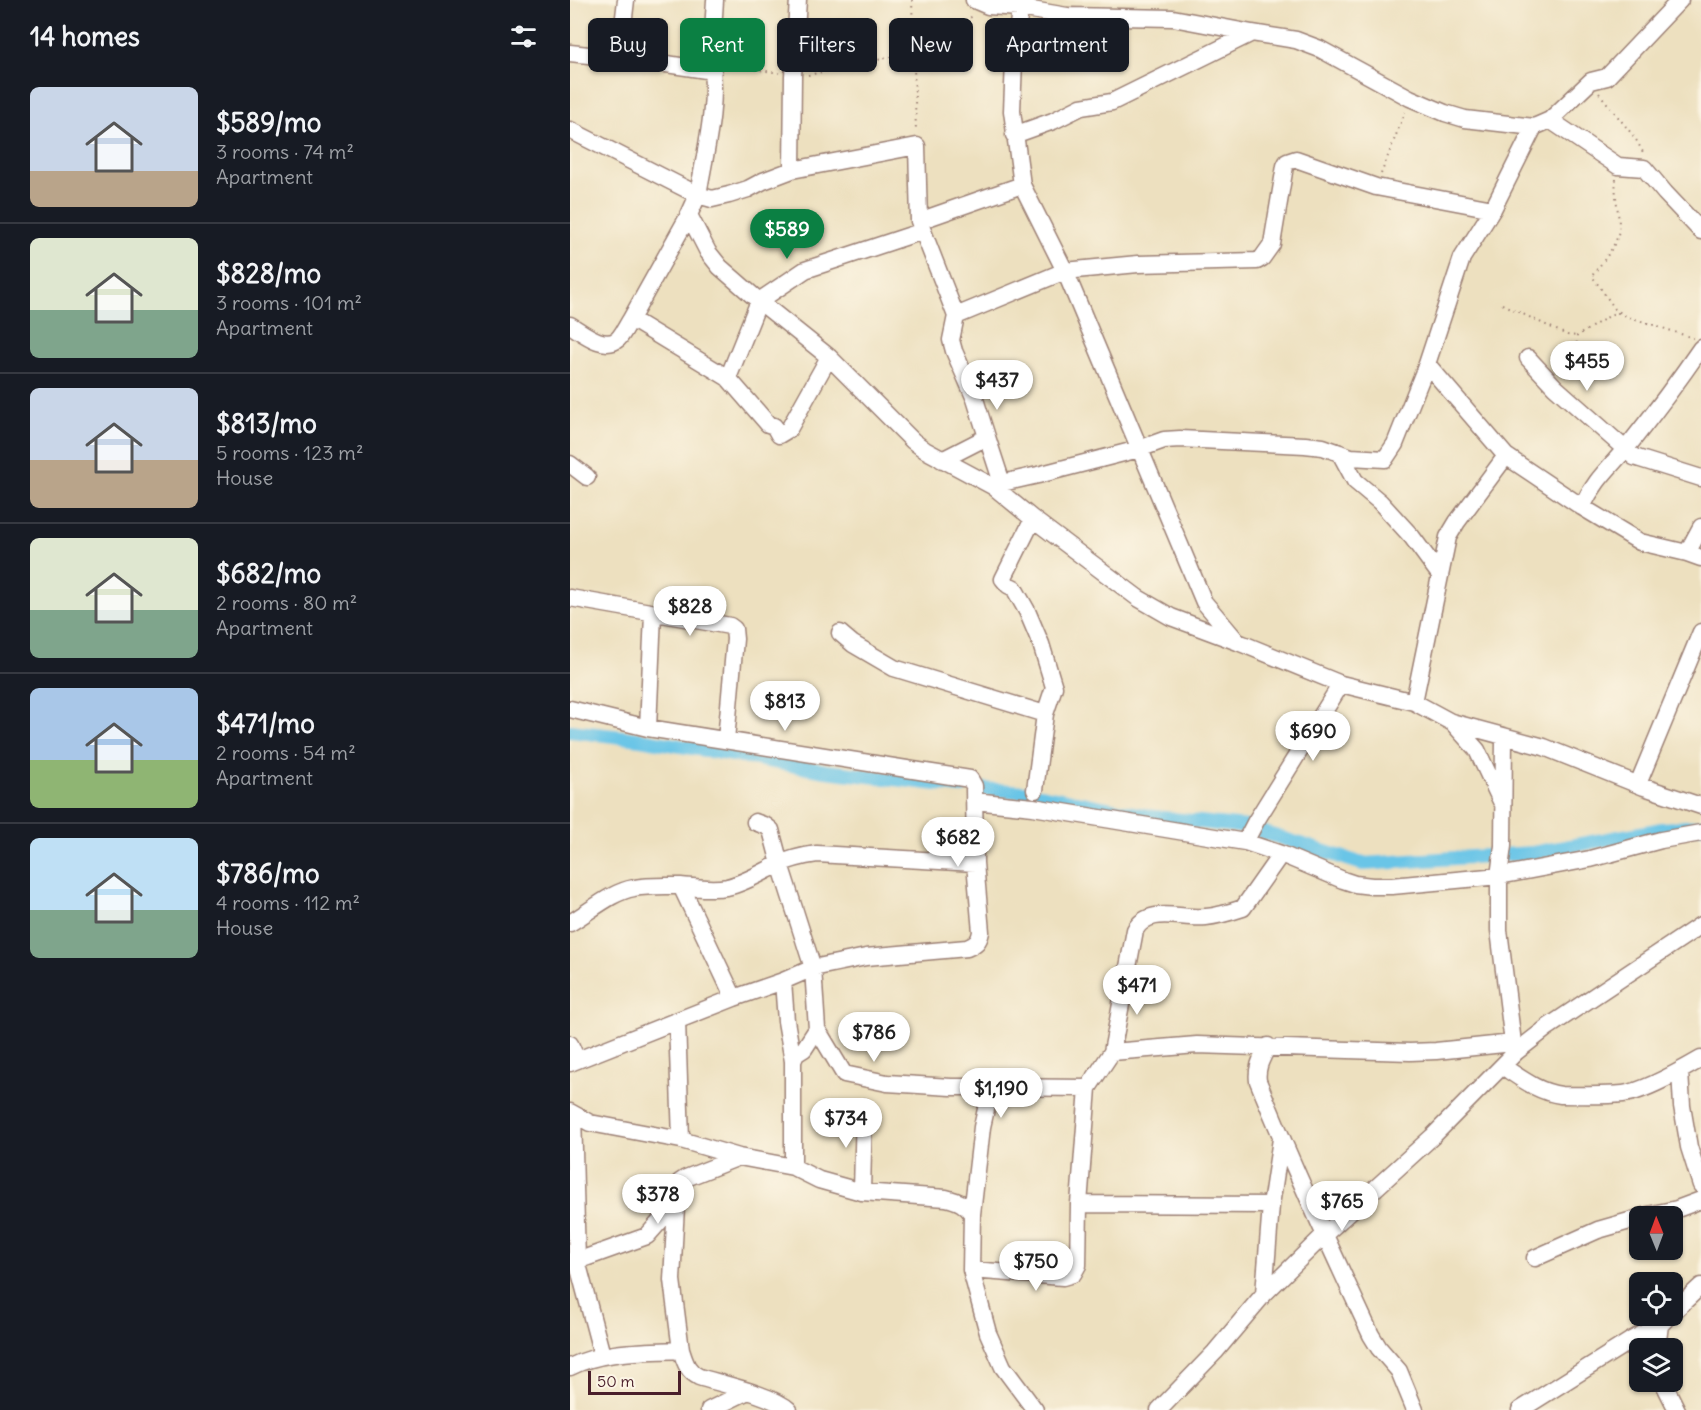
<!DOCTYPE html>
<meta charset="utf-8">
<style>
:root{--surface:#171b24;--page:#242831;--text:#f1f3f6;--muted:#9ea1a6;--line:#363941;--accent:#0b8043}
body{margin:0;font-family:Delius,sans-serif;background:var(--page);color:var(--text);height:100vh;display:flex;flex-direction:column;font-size:22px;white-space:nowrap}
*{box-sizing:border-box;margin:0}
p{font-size:20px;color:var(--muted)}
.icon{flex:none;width:33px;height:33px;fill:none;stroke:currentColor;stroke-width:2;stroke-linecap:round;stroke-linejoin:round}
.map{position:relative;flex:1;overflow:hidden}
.panel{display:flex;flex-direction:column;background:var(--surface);width:570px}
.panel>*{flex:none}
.guide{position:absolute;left:18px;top:18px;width:570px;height:54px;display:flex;gap:12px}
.needle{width:39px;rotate:359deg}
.tools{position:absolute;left:1059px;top:1206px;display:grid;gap:12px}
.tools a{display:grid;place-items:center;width:54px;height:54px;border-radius:9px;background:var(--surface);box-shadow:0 2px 4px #0004;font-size:30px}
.scale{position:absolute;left:18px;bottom:15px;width:93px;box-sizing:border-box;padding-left:6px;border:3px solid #4a1f2b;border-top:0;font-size:16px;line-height:21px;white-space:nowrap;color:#4a1f2b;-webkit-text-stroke:4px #fcf5e5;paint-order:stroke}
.price{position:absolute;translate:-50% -51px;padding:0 14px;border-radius:21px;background:#fff;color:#222;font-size:20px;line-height:39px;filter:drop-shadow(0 2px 3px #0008)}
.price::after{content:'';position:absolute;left:50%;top:36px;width:18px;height:14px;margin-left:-9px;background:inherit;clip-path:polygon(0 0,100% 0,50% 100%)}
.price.on{background:var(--accent);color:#fff}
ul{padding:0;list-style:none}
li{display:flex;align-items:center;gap:18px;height:150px;padding:0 30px}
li+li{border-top:2px solid var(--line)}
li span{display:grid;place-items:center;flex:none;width:168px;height:120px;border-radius:9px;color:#555}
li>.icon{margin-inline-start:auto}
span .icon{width:72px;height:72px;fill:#fffc;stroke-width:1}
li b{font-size:26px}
h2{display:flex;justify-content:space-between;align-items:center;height:72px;padding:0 30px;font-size:26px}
.chip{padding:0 21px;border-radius:9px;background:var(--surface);box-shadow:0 2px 4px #0004;font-size:21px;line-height:54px}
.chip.on{background:var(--accent);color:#fff}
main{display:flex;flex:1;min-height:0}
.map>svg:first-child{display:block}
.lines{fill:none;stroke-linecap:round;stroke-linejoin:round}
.canal{stroke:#69c5e7;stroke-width:14}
.minor-casing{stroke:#9c8075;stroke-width:19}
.path{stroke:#9c8075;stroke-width:2;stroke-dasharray:1.5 4.5;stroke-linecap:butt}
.minor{stroke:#fff;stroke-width:16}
</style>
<main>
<section class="panel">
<h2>14 homes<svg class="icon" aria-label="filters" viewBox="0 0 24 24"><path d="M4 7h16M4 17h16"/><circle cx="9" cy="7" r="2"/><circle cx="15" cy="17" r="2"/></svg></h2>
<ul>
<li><span style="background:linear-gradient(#c9d6e8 70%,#b9a48a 0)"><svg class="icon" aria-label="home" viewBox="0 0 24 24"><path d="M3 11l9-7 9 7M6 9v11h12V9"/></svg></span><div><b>$589/mo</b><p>3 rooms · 74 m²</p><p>Apartment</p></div></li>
<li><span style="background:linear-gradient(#dfe7d0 60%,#7fa58c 0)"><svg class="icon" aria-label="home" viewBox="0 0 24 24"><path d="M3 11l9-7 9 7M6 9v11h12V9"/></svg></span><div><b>$828/mo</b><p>3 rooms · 101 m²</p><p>Apartment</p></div></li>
<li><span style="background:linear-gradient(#c9d6e8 60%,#b9a48a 0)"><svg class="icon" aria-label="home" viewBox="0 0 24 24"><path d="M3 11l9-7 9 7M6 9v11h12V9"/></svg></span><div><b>$813/mo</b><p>5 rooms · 123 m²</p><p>House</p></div></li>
<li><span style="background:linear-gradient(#dfe7d0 60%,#7fa58c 0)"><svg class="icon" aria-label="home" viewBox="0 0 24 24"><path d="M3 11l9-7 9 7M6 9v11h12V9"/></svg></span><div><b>$682/mo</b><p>2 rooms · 80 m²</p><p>Apartment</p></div></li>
<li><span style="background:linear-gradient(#a9c7e8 60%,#8fb573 0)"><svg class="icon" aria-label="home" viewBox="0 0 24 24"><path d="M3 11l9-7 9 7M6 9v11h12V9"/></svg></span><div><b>$471/mo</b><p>2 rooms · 54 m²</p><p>Apartment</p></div></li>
<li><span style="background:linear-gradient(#bfe0f5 60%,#7fa58c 0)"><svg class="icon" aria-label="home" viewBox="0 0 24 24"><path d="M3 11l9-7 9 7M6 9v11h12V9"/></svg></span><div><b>$786/mo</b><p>4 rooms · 112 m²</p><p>House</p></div></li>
</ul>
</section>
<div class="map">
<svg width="1131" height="1410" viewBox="0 0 1131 1410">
<rect width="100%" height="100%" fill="#fcf5e5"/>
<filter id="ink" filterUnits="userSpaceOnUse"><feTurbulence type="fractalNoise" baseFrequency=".0167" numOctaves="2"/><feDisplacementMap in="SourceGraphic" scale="12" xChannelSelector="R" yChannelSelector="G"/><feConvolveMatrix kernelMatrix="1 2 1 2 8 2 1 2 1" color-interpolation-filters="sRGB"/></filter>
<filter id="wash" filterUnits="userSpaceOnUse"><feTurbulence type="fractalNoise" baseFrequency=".008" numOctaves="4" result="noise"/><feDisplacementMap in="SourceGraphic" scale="24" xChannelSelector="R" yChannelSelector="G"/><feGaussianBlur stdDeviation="1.35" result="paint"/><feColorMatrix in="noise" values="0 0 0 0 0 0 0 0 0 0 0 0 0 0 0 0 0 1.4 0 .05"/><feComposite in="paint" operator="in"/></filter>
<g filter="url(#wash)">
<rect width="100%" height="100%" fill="#ede0bf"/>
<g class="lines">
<path class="canal" d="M0 731 70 739 256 771 392 787
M411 789 455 792 584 817 676 827 793 864 963 853 1092 829 1131 826"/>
</g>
</g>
<g filter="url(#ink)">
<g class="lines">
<defs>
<path id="minor" d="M145 0 141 62C148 103 135 153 128 195L142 199 159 195 178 189 193 181 222 170 347 146 349 221 452 185
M404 0 418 6 450 8 497 16 603 18 682 33 726 40 750 49 840 98 875 113 895 119 964 127
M450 8 444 61 442 111 452 185 495 271 634 602 666 640
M0 53 83 62 143 71
M49 59 56 0
M980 120 1048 166 1074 168 1095 193 1131 231
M0 130 128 195 119 215 138 252 150 267 189 301 259 357 343 441 355 450 424 487 463 519 568 598 601 617 668 642 771 684 844 702 881 722 974 747 1074 787 1131 806
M444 135 483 121 511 107 542 102 682 33
M222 170 223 76 228 0
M349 221 386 316 495 271 568 264 687 261 692 258 702 244 715 166 717 162 726 159 806 187 923 209
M61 319 119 215
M0 325C12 332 34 351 48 339 53 334 57 325 61 319L158 378 198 424 204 426 209 435 219 429 259 357
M958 358 985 387 1064 457 1131 478
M857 364 936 456 1012 507 1070 542 1117 553 1131 558
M158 378 189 301 235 270 353 231
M417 437 432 483
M770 453 785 481 810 502 842 537 870 575
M372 460 417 437 405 399 384 351 381 340 386 316
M0 464 17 477
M424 487 432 483 468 475 569 449 594 440 610 439 735 445 753 447 781 457 815 459 825 444 857 364 892 258 923 209 964 127 980 120 1021 81 1037 77 1110 0
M1012 507C1026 477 1042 466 1062 441 1086 411 1109 380 1131 348
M463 519 433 579 438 585 444 588 457 611 471 644 484 687 475 714 465 790
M1117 553 1131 527
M0 598 160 626 164 629 165 639 156 740
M270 633 283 644 324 668 475 714
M844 702 878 537 887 522 936 456
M0 709 78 728 400 779 404 786 405 863 411 932C409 942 406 944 397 948L296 957 243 968 213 981 164 998 0 1063
M882 722 907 750 931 801
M78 728 83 614
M934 737 933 846 929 876V930L943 1043 946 1052
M1068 784 1131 632
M404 801 463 807 675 842 711 854 773 880 785 884 802 886H822L929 876 1020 859 1091 840 1131 833
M185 822 196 826 201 830 210 864 243 968 247 1029 274 1074 317 1083 381 1087H421
M675 842 686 821 771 684
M111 886 164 998
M0 923C21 911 41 892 64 888 79 885 96 886 111 886 126 887 141 890 157 887 175 883 191 873 207 865 220 859 233 856 247 854L405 863
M213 981 216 1021 223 1061
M107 1021 111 1140
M0 1044 7 1060
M698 1046C692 1058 686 1067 688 1081 723 1167 762 1251 801 1335L809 1348 829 1371 845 1410
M542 1052 627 1045 840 1052 866 1051 943 1043
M932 1066C952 1079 968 1092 991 1095 1012 1095 1033 1096 1053 1094 1074 1092 1112 1070 1131 1059
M1110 1071 1112 1106 1119 1147 1131 1185
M0 1112 20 1123 111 1140 169 1157 223 1167 249 1180 292 1192 376 1198C389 1201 395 1204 402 1214
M3 1114 7 1261 32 1355
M223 1167V1061L226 1054 234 1049 247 1029
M292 1192 294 1107
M509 1204 701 1205
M1073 1216 1107 1209 1131 1200
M965 1258 1028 1230 1070 1218
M0 1261H7L77 1236 106 1203
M401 1270 493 1277 503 1274 508 1265 509 1204 518 1088 542 1052 565 930C579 905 612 920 636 917 648 916 661 912 673 908L711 854
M694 1294 701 1205 711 1139
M1102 1313 1131 1286
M1087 1348 1090 1325 1095 1320
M111 1350 102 1280 107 1188 110 1182 116 1178 169 1157
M0 1367C34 1350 73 1352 111 1350 115 1362 117 1371 129 1377 152 1384 203 1395 219 1410
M1093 1382 1107 1410
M139 1410 178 1391
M465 1410 433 1367 418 1333 401 1270 402 1214 412 1127 421 1087 518 1088
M589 1410 645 1352 694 1294 754 1235 862 1137 946 1052 978 1027 1131 925
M950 1410 1063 1339 1090 1325"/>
</defs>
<use href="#minor" class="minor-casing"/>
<path class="path" d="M342 0 346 132
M343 33 386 26 403 16
M155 64 209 73
M238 75 344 52
M1029 93 1065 138 1074 154
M811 174 835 112
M1046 179C1044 196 1049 210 1049 227 1049 244 1032 262 1022 276L1045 309 1056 316 1123 338
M932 304 997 335 1007 336
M993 375 1006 357 1007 336 1044 313H1050"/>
<use href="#minor" class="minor"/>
</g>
</g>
</svg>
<div class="tools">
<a><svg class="needle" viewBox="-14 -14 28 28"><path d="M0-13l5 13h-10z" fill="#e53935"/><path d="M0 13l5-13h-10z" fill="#9ea1a6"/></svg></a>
<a><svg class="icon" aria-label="locate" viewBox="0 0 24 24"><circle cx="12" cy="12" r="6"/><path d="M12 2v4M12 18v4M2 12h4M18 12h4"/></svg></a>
<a><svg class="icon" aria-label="layers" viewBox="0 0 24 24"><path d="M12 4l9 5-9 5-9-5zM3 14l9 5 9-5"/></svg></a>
</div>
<div class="scale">50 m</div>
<b class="price on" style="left:217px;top:260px">$589</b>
<b class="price" style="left:1017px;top:392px">$455</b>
<b class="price" style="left:427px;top:411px">$437</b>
<b class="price" style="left:120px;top:637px">$828</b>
<b class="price" style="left:215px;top:732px">$813</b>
<b class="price" style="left:743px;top:762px">$690</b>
<b class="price" style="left:388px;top:868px">$682</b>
<b class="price" style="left:567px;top:1016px">$471</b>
<b class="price" style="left:304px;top:1063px">$786</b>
<b class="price" style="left:431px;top:1119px">$1,190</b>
<b class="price" style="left:276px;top:1149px">$734</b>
<b class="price" style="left:88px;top:1225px">$378</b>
<b class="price" style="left:772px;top:1232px">$765</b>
<b class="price" style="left:466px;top:1292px">$750</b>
<div class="guide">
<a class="chip">Buy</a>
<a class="chip on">Rent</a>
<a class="chip">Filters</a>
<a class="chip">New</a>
<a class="chip">Apartment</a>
</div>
</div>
</main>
